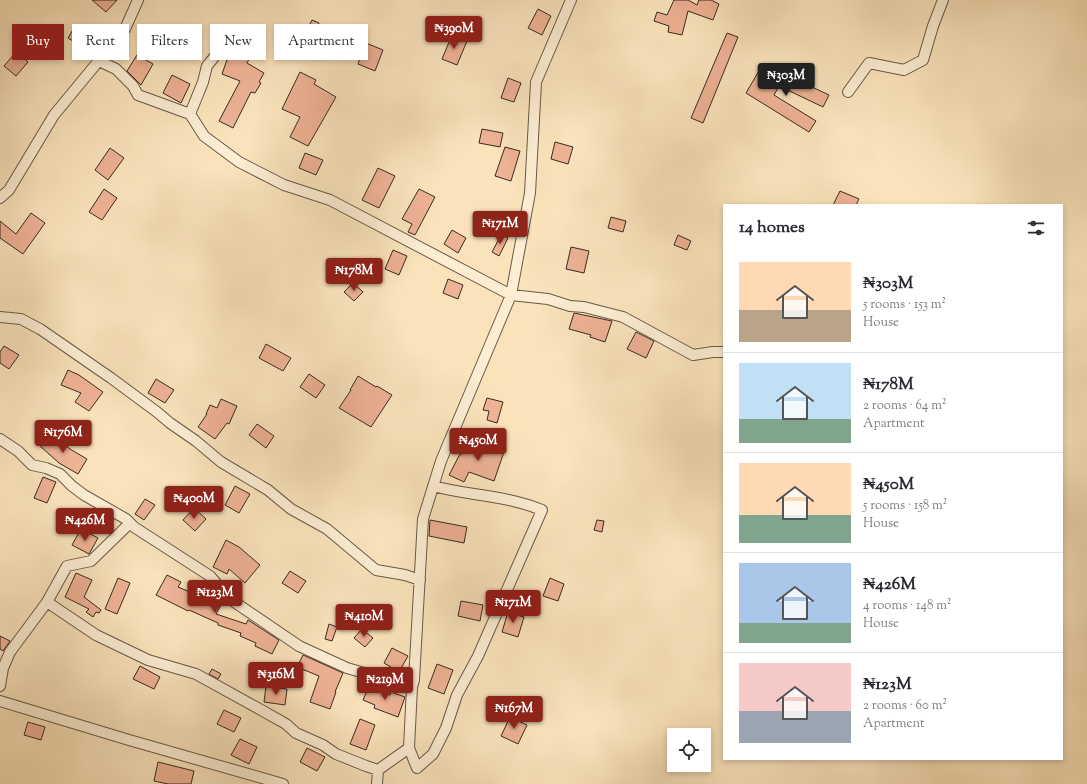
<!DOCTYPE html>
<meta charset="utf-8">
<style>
:root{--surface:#fff;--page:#f2f2f3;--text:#2b2b33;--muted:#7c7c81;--line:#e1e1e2;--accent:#8f2418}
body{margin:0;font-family:"Sorts Mill Goudy",serif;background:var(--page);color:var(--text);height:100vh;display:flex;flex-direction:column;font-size:15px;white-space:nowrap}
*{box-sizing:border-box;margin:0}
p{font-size:13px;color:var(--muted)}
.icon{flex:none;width:22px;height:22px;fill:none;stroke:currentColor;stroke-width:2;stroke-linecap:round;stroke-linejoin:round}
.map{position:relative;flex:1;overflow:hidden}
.details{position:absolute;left:723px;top:204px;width:340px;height:556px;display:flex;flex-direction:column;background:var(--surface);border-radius:0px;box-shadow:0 2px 6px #0003}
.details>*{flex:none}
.guide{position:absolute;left:12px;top:24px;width:380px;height:36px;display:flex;gap:8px}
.tools{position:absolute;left:667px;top:728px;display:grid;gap:8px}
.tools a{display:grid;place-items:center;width:44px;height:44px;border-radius:0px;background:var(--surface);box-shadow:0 2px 6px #0003;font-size:20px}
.price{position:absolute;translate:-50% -34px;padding:0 9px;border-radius:4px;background:var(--accent);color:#fff;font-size:13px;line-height:26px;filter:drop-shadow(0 1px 2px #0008)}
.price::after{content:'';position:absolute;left:50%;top:24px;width:12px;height:9px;margin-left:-6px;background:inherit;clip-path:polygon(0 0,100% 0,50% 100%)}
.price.on{background:#222;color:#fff}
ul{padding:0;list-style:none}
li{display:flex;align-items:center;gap:12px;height:100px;padding:0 16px}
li+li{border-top:1px solid var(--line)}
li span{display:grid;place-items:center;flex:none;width:112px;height:80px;border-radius:0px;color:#555}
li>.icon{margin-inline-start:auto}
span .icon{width:48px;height:48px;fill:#fffc;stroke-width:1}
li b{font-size:17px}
h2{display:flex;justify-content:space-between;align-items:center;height:48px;padding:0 16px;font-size:17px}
.chip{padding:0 14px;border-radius:0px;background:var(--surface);box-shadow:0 2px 6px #0003;font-size:14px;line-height:36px}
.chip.on{background:var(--accent);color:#fff}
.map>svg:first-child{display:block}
.building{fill:#eeb294;stroke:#362b23}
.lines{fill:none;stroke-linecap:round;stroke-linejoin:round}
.street-casing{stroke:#675949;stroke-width:12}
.street{stroke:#fcedd3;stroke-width:10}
</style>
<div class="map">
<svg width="1087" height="784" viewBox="0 0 1087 784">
<rect width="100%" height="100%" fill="#fae3bb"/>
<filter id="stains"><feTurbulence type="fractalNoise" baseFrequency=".005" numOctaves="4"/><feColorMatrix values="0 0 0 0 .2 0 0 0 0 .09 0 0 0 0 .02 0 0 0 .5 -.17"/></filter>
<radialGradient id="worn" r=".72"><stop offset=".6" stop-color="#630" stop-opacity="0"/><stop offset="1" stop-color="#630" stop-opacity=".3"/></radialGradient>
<path class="building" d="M92 0H117L106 12Z
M674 0H688L697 5 699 0H711L719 4 713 20 688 11 682 35 668 32 669 26 654 21 657 12 667 15Z
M538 9 551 16 542 35 528 28Z
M312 20 319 23 315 33 307 30Z
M74 28 89 37 83 47 68 38Z
M727 33 738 37 703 123 691 118Z
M452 35 467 41 457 65 442 59Z
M241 39 256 46 247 63 264 73 259 82 261 83 255 93 251 92 233 128 219 121 240 81 222 74 228 57H231Z
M366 43 383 50 375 71 358 64Z
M16 52 28 62 16 76 4 66Z
M137 55 153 64 141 85 127 71Z
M760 69 791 83 793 78 829 95 823 107 779 86 774 95 816 121 809 132 746 93Z
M300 72 316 80 314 84 336 97 308 146 290 137 300 117 282 109Z
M172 75 190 84 181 103 163 93Z
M508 78 521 83 514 102 501 98Z
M482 129 503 133 500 147 479 143Z
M555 142 573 147 568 164 551 159Z
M505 147 520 151 511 181 495 176Z
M110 148 124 158 108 180 95 170Z
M305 153 323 160 316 175 299 168Z
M378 168 395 176 379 208 362 200Z
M104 189 117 198 102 220 89 212Z
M419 189 435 197 415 235 408 232 412 224 402 219Z
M840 191 859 199 856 205H833Z
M31 213 45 223 23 254 0 238V221L16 234Z
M611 217 626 221 623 232 608 228Z
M452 230 466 238 458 253 444 244Z
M501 235 508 238 499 256 492 252Z
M678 235 691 241 687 250 674 245Z
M571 247 589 251 584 273 566 269Z
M393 250 407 256 399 275 385 269Z
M448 279 463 285 458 299 443 293Z
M353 283 363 292 354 301 344 292Z
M574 313 612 321 605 342 590 337 591 335 569 329Z
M636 332 654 341 646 358 627 349Z
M266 344 291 358 283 371 259 358Z
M4 346 19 355 9 369 0 363V352Z
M68 370 79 375 103 392 89 411 75 402 81 393 61 385Z
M309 374 325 385 316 398 300 387Z
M358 376 376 387 377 386 392 395 371 427 339 408 351 390H350Z
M156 379 174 390 165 403 148 393Z
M487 398 503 402 497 423 487 420 489 411 483 410Z
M221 399 237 406 229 424 227 423 215 439 198 427 207 414H206L210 405 217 408Z
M257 424 274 436 266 448 249 435Z
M51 433 70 449 87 459 78 474 59 463 40 446Z
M470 444 486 449 488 444 505 449 494 481 469 472 464 482 449 475 460 454H462V446L469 447Z
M43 477 56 482 47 503 34 498Z
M235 486 250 494 239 513 225 505Z
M145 499 155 505 144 520 135 514Z
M194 508 206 519 195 531 183 520Z
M430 520 467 527 464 543 429 536Z
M597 520 604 521 602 532 594 530Z
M81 529 98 538 89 554 72 545Z
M226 540 239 547 260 565 245 583 229 569 227 574 213 567Z
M290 571 306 581 298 593 282 583Z
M76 573 92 580 84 597 101 610 99 613 96 612 93 617 86 612 89 609 65 597Z
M167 575 181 582 178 587 221 605 216 614 246 624 248 620 279 640 272 654 255 646 256 643 240 636 241 633 218 625V623L189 610 188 611 156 595Z
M118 578 130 583 117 614 105 609Z
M550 578 564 584 558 601 543 596Z
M461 601 483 605 480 621 458 616Z
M508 612 524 617 518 637 502 632Z
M329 624 337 627 332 641 325 639Z
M362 629 373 638 365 647 354 638Z
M0 636 10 641 3 651 0 649Z
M392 648 408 656 399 672 384 663Z
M303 655 343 673 335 692H336L330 709 310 702 319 676 297 667Z
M437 664 453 670 444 694 428 688Z
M140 666 160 677 154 689 133 679Z
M212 669 221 674 218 679 209 674Z
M266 686 287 689 285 705 264 702Z
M369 686 390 695 391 692 405 697 398 717 374 708 375 705 363 700Z
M224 710 241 718 234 732 217 724Z
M510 717 527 725 518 744 501 736Z
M360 719 375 725 366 750 350 744Z
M28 722 45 727 41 740 24 735Z
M240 739 257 747 249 764 231 755Z
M307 748 325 757 317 771 300 762Z
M158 762 194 771 191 784H168L154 781Z"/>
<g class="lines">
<defs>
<path id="street" d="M99 61 116 69 133 86 138 95 190 114 204 136 239 162 284 185 330 200 511 295 548 299 570 306 584 307 623 317 693 355 713 352H724
M848 92 869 63 904 70 923 60 933 26 943 0
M190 114 203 82 207 66 223 46
M0 198 9 190 54 115 125 29 138 0
M0 317 21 319 40 329 111 378 157 412 170 423 196 441 221 462 268 490 291 509 327 529 376 570 405 575 420 580
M0 439 18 451 32 465 46 468 60 474 72 486 84 495 126 519 134 527 210 576 230 599 299 646 347 668 412 687
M47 602 96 635 148 660 196 674 263 711 286 724 296 733 323 745 336 754 366 766 378 770 377 784
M0 686 3 668 10 652 47 602 67 566 91 561 130 523
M0 701 129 740 283 784
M409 748 417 768 433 754 446 728 457 695 478 656 542 510C505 495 470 496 433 486
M378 770 409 748 412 687 414 680 423 519 441 461 511 295 530 193 536 82 571 0"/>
</defs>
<use href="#street" class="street-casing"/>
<use href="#street" class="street"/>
</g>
<rect width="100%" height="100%" filter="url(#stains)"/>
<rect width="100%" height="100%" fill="url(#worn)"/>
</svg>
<div class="tools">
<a><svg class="icon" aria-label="locate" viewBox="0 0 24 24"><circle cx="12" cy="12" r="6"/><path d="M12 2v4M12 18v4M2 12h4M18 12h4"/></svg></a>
</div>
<b class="price" style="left:454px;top:50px">₦390M</b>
<b class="price on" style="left:786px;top:97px">₦303M</b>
<b class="price" style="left:500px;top:245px">₦171M</b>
<b class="price" style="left:354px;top:292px">₦178M</b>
<b class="price" style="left:63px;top:454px">₦176M</b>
<b class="price" style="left:478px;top:462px">₦450M</b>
<b class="price" style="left:194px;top:520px">₦400M</b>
<b class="price" style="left:85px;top:542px">₦426M</b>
<b class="price" style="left:215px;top:614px">₦123M</b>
<b class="price" style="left:513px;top:624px">₦171M</b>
<b class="price" style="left:364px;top:638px">₦410M</b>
<b class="price" style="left:276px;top:696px">₦316M</b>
<b class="price" style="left:385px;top:701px">₦219M</b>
<b class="price" style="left:514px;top:730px">₦167M</b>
<div class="guide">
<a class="chip on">Buy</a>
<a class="chip">Rent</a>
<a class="chip">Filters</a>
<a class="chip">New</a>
<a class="chip">Apartment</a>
</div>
<section class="details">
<h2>14 homes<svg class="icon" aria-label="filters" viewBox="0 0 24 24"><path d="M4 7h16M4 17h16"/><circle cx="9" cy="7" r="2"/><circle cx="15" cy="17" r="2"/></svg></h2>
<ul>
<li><span style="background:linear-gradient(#ffd9b3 60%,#b9a48a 0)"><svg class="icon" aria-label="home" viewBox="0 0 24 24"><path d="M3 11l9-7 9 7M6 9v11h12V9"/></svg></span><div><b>₦303M</b><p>5 rooms · 153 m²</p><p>House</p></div></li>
<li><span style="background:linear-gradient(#bfe0f5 70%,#7fa58c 0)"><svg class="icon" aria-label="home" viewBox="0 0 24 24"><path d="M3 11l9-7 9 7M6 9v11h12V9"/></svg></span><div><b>₦178M</b><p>2 rooms · 64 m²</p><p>Apartment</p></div></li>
<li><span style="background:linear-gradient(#ffd9b3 65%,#7fa58c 0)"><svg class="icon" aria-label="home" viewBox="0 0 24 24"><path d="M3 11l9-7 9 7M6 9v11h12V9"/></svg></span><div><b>₦450M</b><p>5 rooms · 158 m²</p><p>House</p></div></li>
<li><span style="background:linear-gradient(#a9c7e8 75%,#7fa58c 0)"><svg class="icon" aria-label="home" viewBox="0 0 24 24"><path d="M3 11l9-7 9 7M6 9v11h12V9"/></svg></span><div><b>₦426M</b><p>4 rooms · 148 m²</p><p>House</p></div></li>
<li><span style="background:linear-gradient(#f6c9c9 60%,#9aa5b1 0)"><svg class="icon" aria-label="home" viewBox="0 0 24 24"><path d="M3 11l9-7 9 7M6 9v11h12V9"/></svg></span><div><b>₦123M</b><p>2 rooms · 60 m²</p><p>Apartment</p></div></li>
</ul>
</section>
</div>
